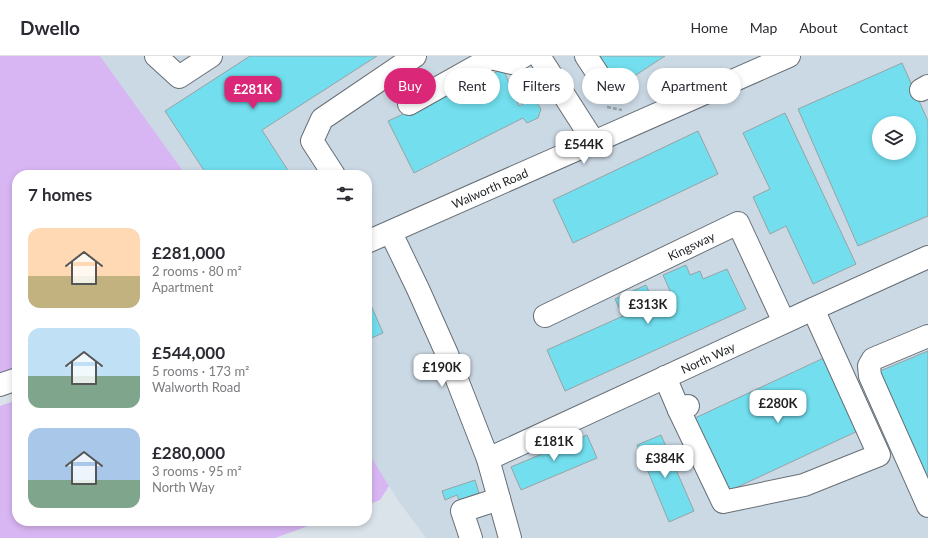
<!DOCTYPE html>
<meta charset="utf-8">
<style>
:root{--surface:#fff;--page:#f2f2f3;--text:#2b2b33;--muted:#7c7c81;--line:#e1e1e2;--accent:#db2777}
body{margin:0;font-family:Lato,sans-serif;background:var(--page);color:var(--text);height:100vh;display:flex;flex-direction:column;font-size:15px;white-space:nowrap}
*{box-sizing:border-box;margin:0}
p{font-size:13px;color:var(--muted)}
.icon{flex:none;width:22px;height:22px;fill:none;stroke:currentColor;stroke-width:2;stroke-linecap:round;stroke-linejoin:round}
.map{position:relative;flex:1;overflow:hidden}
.panel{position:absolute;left:12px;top:114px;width:360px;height:356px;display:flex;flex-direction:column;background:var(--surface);border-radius:16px;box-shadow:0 2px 6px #0003}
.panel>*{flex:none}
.top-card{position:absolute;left:384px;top:12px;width:380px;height:36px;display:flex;gap:8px}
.tools{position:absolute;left:872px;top:60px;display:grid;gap:8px}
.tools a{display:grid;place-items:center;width:44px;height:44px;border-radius:50%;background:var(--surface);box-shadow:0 2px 6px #0003;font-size:20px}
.price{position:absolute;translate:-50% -34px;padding:0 9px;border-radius:8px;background:#fff;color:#222;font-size:13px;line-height:26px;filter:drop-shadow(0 1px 2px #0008)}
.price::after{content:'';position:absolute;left:50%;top:24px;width:12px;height:9px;margin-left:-6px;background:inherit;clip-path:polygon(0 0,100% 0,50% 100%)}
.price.selected{background:var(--accent);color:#fff}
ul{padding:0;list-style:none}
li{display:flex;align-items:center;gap:12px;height:100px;padding:0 16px}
li span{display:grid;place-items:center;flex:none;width:112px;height:80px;border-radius:12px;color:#555}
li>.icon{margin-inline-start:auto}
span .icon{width:48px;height:48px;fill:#fffc;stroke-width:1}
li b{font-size:17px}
h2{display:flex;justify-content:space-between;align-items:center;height:48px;padding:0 16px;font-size:17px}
.tag{padding:0 14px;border-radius:18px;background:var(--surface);box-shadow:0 2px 6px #0003;font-size:14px;line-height:36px}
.tag.selected{background:var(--accent);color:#fff}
header{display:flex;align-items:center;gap:24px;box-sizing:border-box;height:56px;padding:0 20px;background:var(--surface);border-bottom:1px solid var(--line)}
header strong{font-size:19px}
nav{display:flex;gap:22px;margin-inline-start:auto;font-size:14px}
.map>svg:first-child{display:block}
.built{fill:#cbd9e5;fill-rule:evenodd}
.green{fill:#d8b6f3}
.building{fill:#72deee;stroke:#98a3a5;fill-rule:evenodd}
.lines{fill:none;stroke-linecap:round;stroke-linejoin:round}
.minor-casing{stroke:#676f75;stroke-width:24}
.path{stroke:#9da3a9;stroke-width:2.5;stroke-dasharray:4 2;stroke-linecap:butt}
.minor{stroke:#fff;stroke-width:22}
.labels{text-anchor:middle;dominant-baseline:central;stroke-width:3.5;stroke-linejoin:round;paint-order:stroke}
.street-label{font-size:12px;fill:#212427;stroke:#dbe3ea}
</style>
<header>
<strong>Dwello</strong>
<nav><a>Home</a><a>Map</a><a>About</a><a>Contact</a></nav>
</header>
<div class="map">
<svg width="928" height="482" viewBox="0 0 928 482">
<rect width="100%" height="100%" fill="#dbe3ea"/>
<path class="built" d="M100 0H928V482H426L399 446 367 394V119H186ZM879 67H909V97H879Z"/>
<path class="green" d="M0 0H100L186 119H17V312L0 318Z
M17 344V465H322L275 482H0V350Z
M367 394 389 430 380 444 367 449Z"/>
<path class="building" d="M250 0H377L262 74 291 119H207L165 55Z
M595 0H665L616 32Z
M902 7 928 65V160L858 190 798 53ZM879 67H909V97H879Z
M503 13 519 50 529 45 537 47 541 53 538 62 527 67 523 62 414 117 388 65Z
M785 57 856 208 813 228 786 170 770 178 753 141 770 133 743 77Z
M698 75 718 118 573 187 553 144Z
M686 209 690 219 700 215 703 223 727 213 746 253 565 335 547 294 623 260 615 243 646 229 653 245 671 237 663 219Z
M367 240 383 277 367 284Z
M928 295V439L875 317Z
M828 300 862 373 729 435 695 362Z
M587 379 597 402 521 434 511 411Z
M661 379 694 455 669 466 637 389Z
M475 424 479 437 459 444 457 439 445 444 442 435Z"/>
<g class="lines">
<defs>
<g id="minor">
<path d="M156 0 179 21 211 0"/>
<path d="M539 0 594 86"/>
<path d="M586 0 607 32"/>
<path d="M921 34 928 30"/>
<path d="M409 48 491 2 512 7 524 0"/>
<path d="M334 119 312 85 322 63 415 0"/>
<path d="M391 177 418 233 447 298 488 403 510 482"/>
<path id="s1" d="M367 186 789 0"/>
<path id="s2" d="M545 260 738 167 784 266"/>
<path d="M928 280 873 303 869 310 870 320 928 450"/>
<path d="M665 321 679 354 688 350"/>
<path d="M0 329 17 323"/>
<path d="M679 354 723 446 804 429 879 399 813 253"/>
<path id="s3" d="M488 403 813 253 928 201"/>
<path d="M471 482 462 455 499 443"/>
</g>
</defs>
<use href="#minor" class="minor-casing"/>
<path class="path" d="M607 51 622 54"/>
<use href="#minor" class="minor"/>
</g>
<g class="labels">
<g class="street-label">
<text stroke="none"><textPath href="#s1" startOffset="134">Walworth Road</textPath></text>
<text stroke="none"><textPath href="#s2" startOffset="162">Kingsway</textPath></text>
<text stroke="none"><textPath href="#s3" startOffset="242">North Way</textPath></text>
</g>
</g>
</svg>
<div class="tools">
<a><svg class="icon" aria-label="layers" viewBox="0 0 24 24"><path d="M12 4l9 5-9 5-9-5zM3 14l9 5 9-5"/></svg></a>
</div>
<b class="price selected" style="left:253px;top:54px">£281K</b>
<b class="price" style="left:584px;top:109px">£544K</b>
<b class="price" style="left:648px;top:269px">£313K</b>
<b class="price" style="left:442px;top:332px">£190K</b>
<b class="price" style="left:778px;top:368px">£280K</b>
<b class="price" style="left:554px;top:406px">£181K</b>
<b class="price" style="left:665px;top:423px">£384K</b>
<div class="top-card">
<a class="tag selected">Buy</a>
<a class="tag">Rent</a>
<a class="tag">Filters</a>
<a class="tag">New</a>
<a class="tag">Apartment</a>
</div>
<section class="panel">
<h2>7 homes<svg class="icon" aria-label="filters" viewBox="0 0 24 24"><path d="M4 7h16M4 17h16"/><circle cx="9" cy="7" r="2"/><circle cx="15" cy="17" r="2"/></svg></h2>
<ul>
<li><span style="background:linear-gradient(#ffd9b3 60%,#c2b280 0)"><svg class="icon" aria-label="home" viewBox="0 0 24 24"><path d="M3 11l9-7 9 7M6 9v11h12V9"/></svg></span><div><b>£281,000</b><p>2 rooms · 80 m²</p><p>Apartment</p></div></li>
<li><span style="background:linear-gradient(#bfe0f5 60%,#7fa58c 0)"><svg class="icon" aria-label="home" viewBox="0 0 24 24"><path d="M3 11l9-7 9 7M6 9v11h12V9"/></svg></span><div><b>£544,000</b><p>5 rooms · 173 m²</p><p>Walworth Road</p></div></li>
<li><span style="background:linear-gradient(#a9c7e8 65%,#7fa58c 0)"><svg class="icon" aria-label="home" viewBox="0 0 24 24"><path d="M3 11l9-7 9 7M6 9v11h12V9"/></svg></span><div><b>£280,000</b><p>3 rooms · 95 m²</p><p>North Way</p></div></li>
</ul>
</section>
</div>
